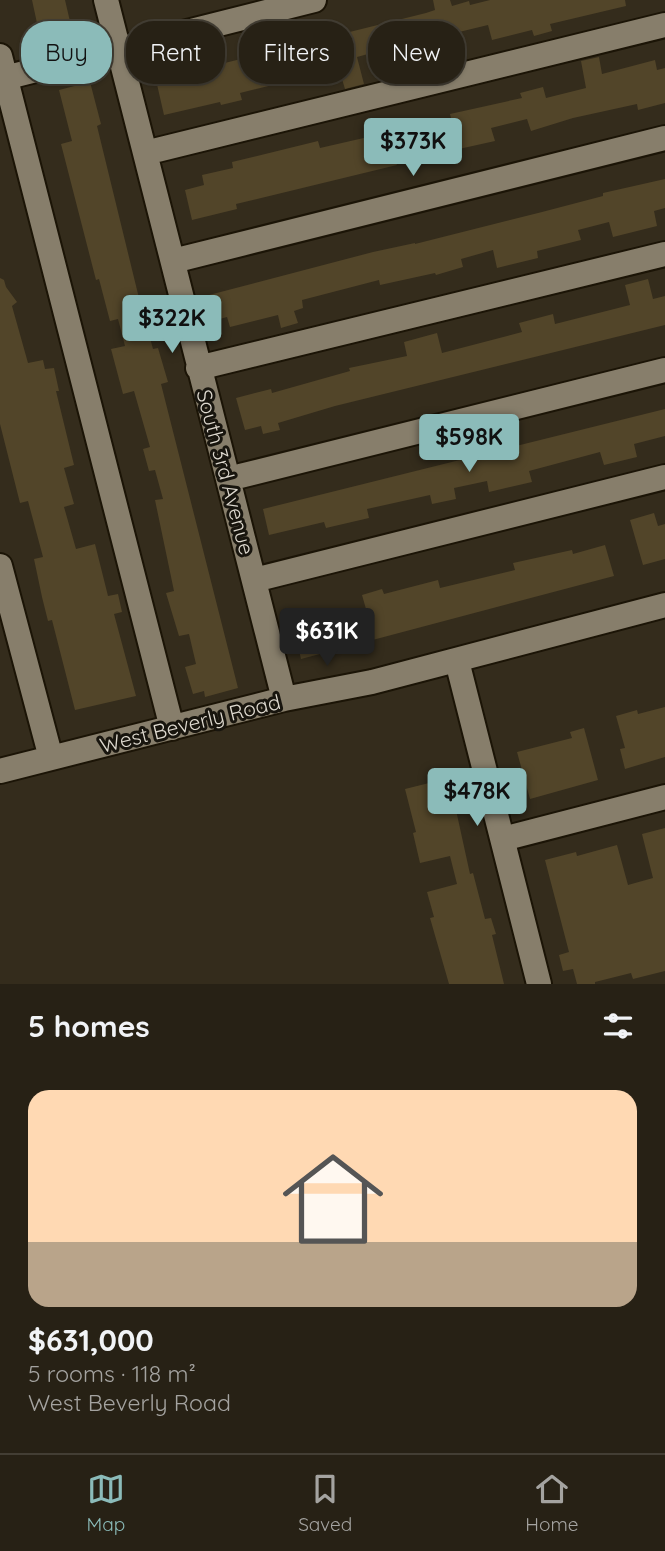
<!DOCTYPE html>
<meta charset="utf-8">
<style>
:root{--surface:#272115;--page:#332e22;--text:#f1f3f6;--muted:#a4a3a0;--line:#433e34;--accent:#8bbbb9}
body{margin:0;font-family:Quicksand,sans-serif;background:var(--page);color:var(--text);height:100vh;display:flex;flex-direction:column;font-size:26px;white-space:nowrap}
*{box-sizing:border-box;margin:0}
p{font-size:23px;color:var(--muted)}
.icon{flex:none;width:38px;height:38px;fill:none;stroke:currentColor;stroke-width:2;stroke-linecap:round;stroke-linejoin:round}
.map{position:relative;height:984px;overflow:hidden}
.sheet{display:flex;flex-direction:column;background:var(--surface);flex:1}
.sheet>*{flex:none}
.hud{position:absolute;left:21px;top:21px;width:623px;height:63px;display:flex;gap:14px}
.price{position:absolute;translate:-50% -60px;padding:0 16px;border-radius:7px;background:var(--accent);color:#111;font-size:23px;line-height:46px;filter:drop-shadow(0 2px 4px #0008)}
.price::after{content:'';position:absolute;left:50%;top:42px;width:21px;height:16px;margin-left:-10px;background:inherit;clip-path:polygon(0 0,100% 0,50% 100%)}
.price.current{background:#222;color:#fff}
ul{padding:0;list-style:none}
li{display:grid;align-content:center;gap:14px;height:371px;padding:0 28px}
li+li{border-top:2px solid var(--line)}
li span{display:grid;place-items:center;height:217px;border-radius:21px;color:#555}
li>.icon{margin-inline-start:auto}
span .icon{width:126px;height:126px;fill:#fffc;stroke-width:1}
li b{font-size:30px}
h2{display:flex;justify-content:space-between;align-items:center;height:84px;padding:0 28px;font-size:30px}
.pill{padding:0 24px;border-radius:28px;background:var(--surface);box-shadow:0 2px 5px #0004,0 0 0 2px var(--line);font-size:24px;line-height:63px}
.pill.current{background:var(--accent);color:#111}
.tab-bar{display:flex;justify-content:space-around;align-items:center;height:98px;border-top:2px solid var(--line);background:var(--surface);font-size:19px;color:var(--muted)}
.tab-bar a{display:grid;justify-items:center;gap:4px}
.tab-bar .current{color:var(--accent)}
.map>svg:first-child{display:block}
.building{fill:#524529}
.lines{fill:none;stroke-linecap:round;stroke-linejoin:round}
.minor-casing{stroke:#1b1406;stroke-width:28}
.minor{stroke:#877e6b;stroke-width:24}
.labels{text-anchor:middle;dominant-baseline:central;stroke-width:6;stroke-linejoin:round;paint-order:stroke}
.street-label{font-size:21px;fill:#ded9cf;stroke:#18150e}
</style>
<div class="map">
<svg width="665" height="984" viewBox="0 0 665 984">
<rect width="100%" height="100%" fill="#342c1c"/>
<path class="building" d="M32 0H65L72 30 40 37Z
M433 0H450L452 6 469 1 470 5 490 0H625L626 6 550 24 552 31 534 36 532 30 492 40 488 25 368 54 357 57 364 84 345 89 339 69 240 93 242 100 221 105 220 102 164 115 156 80 426 13 435 10Z
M599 57 602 74 655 60 657 70 665 68V103L638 110 637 104 573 118 531 131 527 119 491 128 495 141 396 163 397 165 236 204 237 209 192 220 185 190 204 185 202 175 233 168 232 162 318 141 320 148 451 118 450 114 522 98 520 93 543 87 546 98 586 88 581 61Z
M90 82 101 124 97 126 138 294 153 349 158 348 168 382 161 384 238 688 205 697 204 691 193 694 185 667 196 664 189 634 179 636 166 593 174 591 155 500 163 499 155 470 149 471 143 449 150 447 134 391 123 394 111 349 125 346 118 319 110 321 99 279 96 280 61 144 72 141 59 90Z
M665 179V208L654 211 657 226 613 237 609 222 578 230 581 240 537 251 538 258 497 268 493 250 461 259 463 267 436 275 435 273 380 285 379 280 302 300 303 308 294 311 298 323 281 328 278 315 230 327 227 317 216 320 209 295 373 252 415 243V244L542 212 603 196V193Z
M0 278 4 280 6 287 17 302 12 306 28 363 43 360 45 369 54 368 59 391H56L74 465 64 468 74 504 64 507 76 549 95 544 108 596 118 594 122 612 114 614 136 696 75 710 52 620 48 621 42 597 34 559 43 557 28 501 20 503 0 424Z
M648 279 653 299 665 296V325L335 406 278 423 280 430 263 434 261 426 245 430 236 398 271 389 272 393 350 371 349 368 407 356 404 342 437 333 442 353 522 332 519 323 553 314 555 324 630 305 625 285Z
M665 409V436L634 444 637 457 604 465 600 452 529 471 532 482 489 492 487 481 454 488 456 499 432 504 430 495 367 509 369 518 326 528 324 522 269 535 263 509Z
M654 513 658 526 665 524V559L643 565 630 520Z
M605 545 614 576 301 659 292 619 335 609 336 617 366 609 362 595 382 589 384 594 438 580 440 588 515 570 513 563 572 550 573 554Z
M665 707V757L625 769 620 749 625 748 616 716 637 710 638 714Z
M584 728 598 780 530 799 517 752 572 738 570 732Z
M449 778 470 874 473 873 485 919 491 918 496 934 492 935 504 984H449L430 918 434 917 427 892 457 884 450 856 420 863 413 833 416 832 405 789Z
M665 828V971L633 979 631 973 595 982V984H577L573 969 563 971 559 955 569 952 545 860 576 852 577 856 617 845 628 885 653 878 642 834Z"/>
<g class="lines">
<defs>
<path id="minor" d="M106 0 284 699
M0 56 172 728
M0 79 314 0
M145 153 665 25
M173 261 665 138
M198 368 665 254
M228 479 665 370
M0 566 51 758
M254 580 665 477
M457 661 539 984
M0 771 284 699 372 682 665 605
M503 839 665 797"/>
</defs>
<use href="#minor" class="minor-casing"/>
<use href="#minor" class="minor"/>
</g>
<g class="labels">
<g class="street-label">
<text transform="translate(226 472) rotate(75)">South 3rd Avenue</text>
<text transform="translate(190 723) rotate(-14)">West Beverly Road</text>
</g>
</g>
</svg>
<b class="price" style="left:413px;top:178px">$373K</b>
<b class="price" style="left:172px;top:355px">$322K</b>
<b class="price" style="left:469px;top:474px">$598K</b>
<b class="price current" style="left:327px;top:668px">$631K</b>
<b class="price" style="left:477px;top:828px">$478K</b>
<div class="hud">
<a class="pill current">Buy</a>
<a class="pill">Rent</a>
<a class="pill">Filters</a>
<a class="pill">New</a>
</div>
</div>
<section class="sheet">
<h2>5 homes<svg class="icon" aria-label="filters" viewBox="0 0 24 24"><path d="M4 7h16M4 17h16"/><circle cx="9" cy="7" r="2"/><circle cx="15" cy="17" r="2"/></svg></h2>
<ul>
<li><span style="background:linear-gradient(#ffd9b3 70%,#b9a48a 0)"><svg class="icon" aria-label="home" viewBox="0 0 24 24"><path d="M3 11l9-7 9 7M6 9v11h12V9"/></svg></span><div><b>$631,000</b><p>5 rooms · 118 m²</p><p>West Beverly Road</p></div></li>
</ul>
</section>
<nav class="tab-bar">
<a class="current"><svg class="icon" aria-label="map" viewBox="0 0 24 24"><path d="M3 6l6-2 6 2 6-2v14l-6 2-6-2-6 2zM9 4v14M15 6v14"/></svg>Map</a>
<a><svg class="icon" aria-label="saved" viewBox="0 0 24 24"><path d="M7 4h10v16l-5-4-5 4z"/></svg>Saved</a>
<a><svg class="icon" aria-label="home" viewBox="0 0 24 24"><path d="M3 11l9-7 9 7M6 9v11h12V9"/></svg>Home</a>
</nav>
